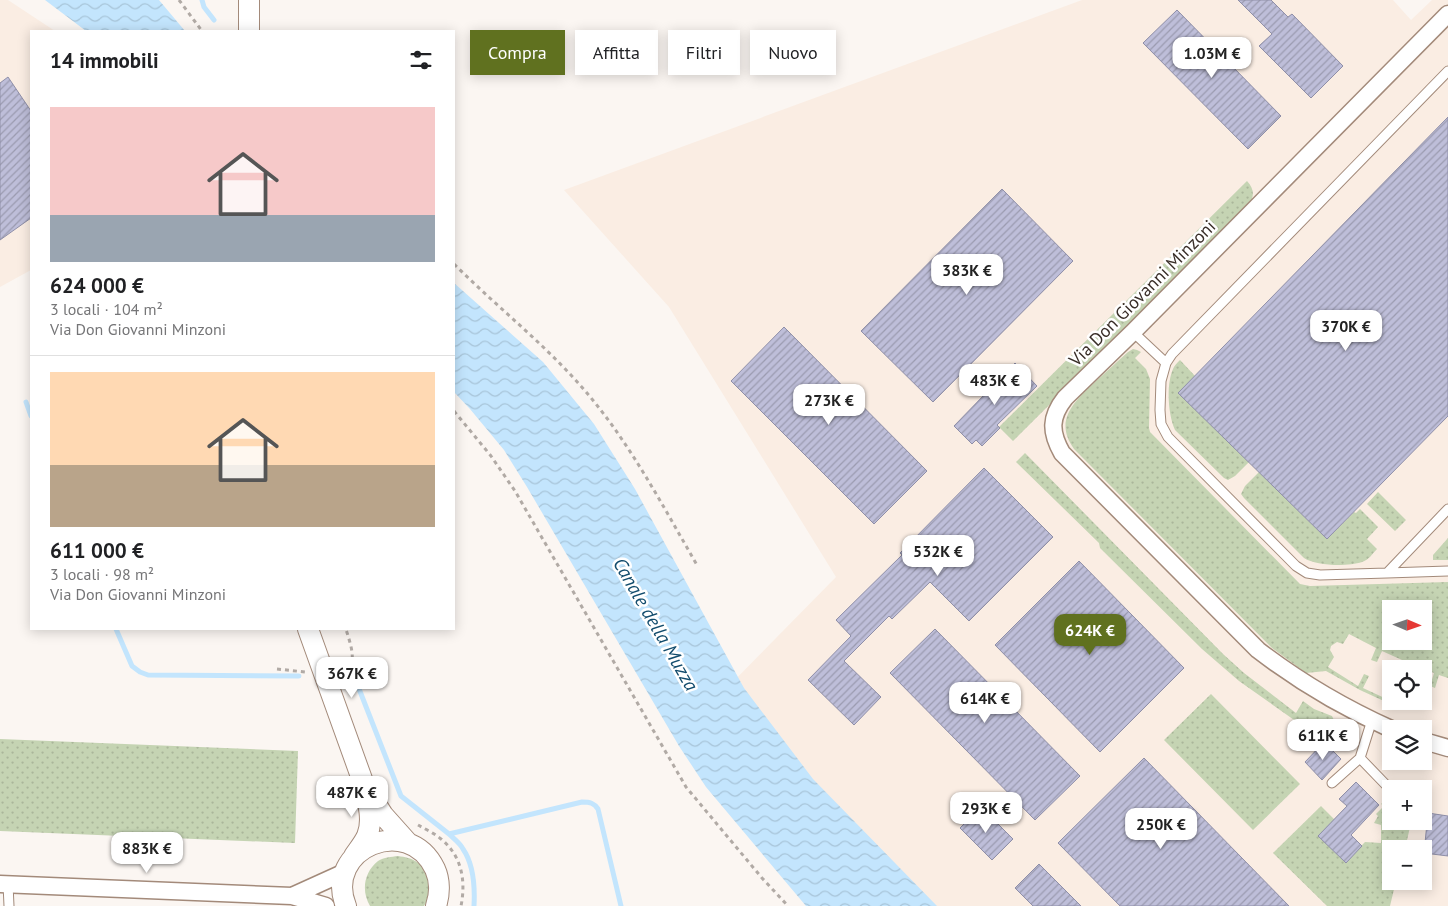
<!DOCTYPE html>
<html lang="it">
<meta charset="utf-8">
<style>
:root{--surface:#fff;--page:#f2f2f2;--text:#202124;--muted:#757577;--line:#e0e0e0;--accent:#60711f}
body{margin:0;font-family:"PT Sans",sans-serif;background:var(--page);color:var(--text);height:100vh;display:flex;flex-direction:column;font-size:19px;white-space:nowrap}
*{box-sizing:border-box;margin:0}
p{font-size:16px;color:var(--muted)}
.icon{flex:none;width:28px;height:28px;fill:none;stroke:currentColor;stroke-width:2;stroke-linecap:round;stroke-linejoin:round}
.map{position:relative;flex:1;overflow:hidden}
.details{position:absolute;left:30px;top:30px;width:425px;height:600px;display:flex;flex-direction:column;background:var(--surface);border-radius:0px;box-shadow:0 2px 12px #0003}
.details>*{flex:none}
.guide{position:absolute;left:470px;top:30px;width:475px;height:45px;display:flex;gap:10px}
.needle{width:32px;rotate:92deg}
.fabs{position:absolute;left:1382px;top:600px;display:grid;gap:10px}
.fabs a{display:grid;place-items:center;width:50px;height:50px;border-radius:0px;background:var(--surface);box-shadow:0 2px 12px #0003;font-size:25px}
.price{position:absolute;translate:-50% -42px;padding:0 11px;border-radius:10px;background:#fff;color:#222;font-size:16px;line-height:32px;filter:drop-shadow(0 1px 2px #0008)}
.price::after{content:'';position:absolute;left:50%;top:30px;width:15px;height:11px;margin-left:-8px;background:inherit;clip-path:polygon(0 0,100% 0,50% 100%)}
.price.active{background:var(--accent);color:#fff}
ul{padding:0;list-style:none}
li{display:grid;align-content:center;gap:10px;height:265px;padding:0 20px}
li+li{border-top:1px solid var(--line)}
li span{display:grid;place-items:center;height:155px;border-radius:0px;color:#555}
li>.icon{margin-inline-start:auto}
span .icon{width:90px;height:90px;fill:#fffc;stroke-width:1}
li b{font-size:21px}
h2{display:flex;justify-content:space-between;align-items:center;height:60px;padding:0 20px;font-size:21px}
.chip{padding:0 18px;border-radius:0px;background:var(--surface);box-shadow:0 2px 12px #0003;font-size:18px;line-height:45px}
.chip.active{background:var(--accent);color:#fff}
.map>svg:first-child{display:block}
.built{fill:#faede3;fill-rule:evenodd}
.grass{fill:url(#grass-dots);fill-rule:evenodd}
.water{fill:url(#water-waves)}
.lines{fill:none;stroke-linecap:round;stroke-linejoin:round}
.stream{stroke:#c3e5fd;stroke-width:5}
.building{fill:url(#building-hatch);stroke:#8f8fa8}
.service-casing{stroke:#a38a7a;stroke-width:11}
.minor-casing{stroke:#a38a7a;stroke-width:19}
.tertiary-casing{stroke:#a38a7a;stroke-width:22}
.path{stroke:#b1aaa5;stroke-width:3;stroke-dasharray:4 4;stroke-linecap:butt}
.service{stroke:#fff;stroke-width:9}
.minor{stroke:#fff;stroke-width:16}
.tertiary{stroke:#fff;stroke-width:20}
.labels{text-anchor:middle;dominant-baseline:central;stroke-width:5;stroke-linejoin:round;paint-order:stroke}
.street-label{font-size:18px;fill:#392e28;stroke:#fff}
.water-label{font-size:19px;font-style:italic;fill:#124c6d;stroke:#fff}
</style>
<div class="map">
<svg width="1448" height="906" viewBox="0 0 1448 906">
<defs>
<pattern id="grass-dots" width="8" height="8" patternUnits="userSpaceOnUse" patternTransform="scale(1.25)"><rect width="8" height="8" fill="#c5d4b3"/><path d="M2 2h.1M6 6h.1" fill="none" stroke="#aab69a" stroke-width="1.8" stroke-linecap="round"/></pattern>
<pattern id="water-waves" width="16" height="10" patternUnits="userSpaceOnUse" patternTransform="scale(1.25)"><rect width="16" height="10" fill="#c3e5fd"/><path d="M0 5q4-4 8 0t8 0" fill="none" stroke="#a8c5d9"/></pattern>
<pattern id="building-hatch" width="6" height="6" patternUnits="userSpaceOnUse" patternTransform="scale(1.25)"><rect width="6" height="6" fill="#bebed9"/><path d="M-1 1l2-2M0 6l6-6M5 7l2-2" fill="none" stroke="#9b9bb0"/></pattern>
</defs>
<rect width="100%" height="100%" fill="#fbf6f2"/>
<path class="built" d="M0 0H8L55 31H31V270L0 287Z
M1082 0H1393L1411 20 1432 0H1448V906H918L723 692 836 577 669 307 564 190ZM1391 609H1424V641H1391ZM1391 669H1424V701H1391ZM1391 729H1424V761H1391ZM1391 789H1424V821H1391ZM1391 849H1424V881H1391Z"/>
<path class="grass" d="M1247 181C1255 190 1254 196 1249 206L1013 441 999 427Z
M1133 349 1137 350 1141 352 1135 358 1146 369 1150 379 1149 428 1150 432 1300 584 1310 586 1448 582V678L1439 675 1435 688 1430 686 1434 673 1417 666 1415 669H1409L1411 664 1382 651 1377 662 1371 660 1376 648 1349 634 1343 644 1337 642 1331 646 1330 650 1334 657 1328 667 1358 686 1364 674 1369 676 1363 688 1391 701 1395 703 1396 701H1401L1399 708 1360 690 1326 671 1306 673 1272 648 1074 449C1053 420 1075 401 1096 381 1107 371 1117 362 1128 352ZM1391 609H1424V641H1391Z
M1180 360 1195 376 1179 393 1249 462 1235 476 1228 480 1224 478 1175 430C1168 415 1166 385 1173 369 1174 366 1177 363 1180 360Z
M1025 453 1223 654 1244 673 1296 713 1303 701 1314 709 1332 716 1342 737 1331 749 1322 745 1297 722 1239 681 1202 649 1100 548 1099 543 1016 462Z
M1259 472 1327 539 1354 512 1356 513 1360 509 1378 527 1367 539 1377 549C1372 554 1369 560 1362 562 1347 567 1316 566 1304 558L1244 498 1241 494 1245 486Z
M1378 492 1406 520 1395 531 1367 504Z
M1448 538V560H1433V555Z
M1211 694 1300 784 1253 830 1164 740Z
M0 739 298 751 295 843 0 831Z
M1384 801 1391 809V821H1404L1410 827 1405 849H1391V881H1396L1390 906H1327L1273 853 1321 806 1334 819 1346 862 1365 842 1381 843V825L1374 823 1378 816 1376 814 1384 806 1381 804Z
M398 856C405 857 411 858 417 862 430 872 434 893 424 906H370C361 891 364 872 378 861 384 857 391 857 398 856Z"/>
<path class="water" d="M45 0H159L185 31H86Z
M454 283 543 362 594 424 635 489 744 688 813 779 937 906H806L706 787 679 746 527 487 504 450 470 409 454 392Z"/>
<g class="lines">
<path class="stream" d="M202 0 204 7 214 20
M26 402 31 416
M116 629 132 666 140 672 148 675 299 676
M354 676 401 796 449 834 582 802C590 802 594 803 598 809L621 906
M449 834C454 839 460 843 463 849 474 865 475 887 474 906"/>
</g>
<path class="building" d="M1238 0H1271L1288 17 1292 14 1343 66 1311 98 1259 46 1272 34Z
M1177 10 1281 116 1248 149 1143 43Z
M8 77 31 111V218L0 240V83Z
M1448 117V416L1327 539 1178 393Z
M1002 189 1073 261 933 402 861 331Z
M784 327 927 471 874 524 731 381Z
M1015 363 1037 386 997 425 1000 428 982 446 976 440 972 444 954 426Z
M984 468 1053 537 969 621 930 582 892 619 889 616 844 661 881 697 854 725 808 680 851 636 836 620 902 555 900 553Z
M1079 561 1184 668 1100 752 995 645Z
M935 629 1080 776 1035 820 890 673Z
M1324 742 1341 759 1322 780 1305 762Z
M1144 758 1289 906H1120L1058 843Z
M1356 782 1379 805 1351 835 1362 846 1346 863 1318 836 1347 806 1339 799Z
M981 807 1013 839 992 860 960 828Z
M1428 813 1448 816V856L1424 853Z
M1039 864 1081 906H1033L1015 888Z"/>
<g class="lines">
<defs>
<path id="service" d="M1448 71 1172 354 1166 363 1161 381 1160 410 1161 424 1168 437 1296 566 1307 573 1320 575 1387 573 1448 509
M1133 332 1166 363
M1387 573 1448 571
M1360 758 1388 787
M1332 783 1360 758 1372 720
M8 884 9 906"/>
<path id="minor" d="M1391 729C1342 707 1301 683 1258 650L1062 453C1050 432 1050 417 1065 398L1133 332 1448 14
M1424 741 1448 748
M0 884 292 896 326 906
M292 896 345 872"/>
<path id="tertiary" d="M249 31V0
M308 629 363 782C367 798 374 820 367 836 364 843 358 850 354 856
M369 793 383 815 408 843
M346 906C323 849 408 812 435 869 440 880 440 894 436 906"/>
</defs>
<use href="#service" class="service-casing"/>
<use href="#minor" class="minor-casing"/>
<use href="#tertiary" class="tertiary-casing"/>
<path class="path" d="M179 0 202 31
M454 264C495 305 541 341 580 385 628 439 661 503 697 565
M454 411 491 456 515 491 686 787 762 878 788 906
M341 668C343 667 346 666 349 665 357 659 348 637 346 629
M277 669 305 672
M418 825C425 829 434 833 441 839 462 856 466 881 461 906"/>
<use href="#service" class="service"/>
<use href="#minor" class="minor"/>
<use href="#tertiary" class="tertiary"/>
</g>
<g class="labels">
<g class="street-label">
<text transform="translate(1142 293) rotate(-45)">Via Don Giovanni Minzoni</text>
</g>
<g class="water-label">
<text transform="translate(656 624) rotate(60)">Canale della Muzza</text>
</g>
</g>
</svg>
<div class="fabs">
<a><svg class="needle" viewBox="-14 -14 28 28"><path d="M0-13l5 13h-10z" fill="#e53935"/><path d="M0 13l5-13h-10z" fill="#757577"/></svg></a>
<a><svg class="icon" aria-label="locate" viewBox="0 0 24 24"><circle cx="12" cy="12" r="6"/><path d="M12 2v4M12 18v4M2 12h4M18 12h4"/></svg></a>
<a><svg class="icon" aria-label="layers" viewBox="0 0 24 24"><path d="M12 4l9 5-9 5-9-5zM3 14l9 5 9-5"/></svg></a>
<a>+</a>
<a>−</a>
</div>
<b class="price" style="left:1212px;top:79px">1.03M €</b>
<b class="price" style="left:967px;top:296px">383K €</b>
<b class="price" style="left:1346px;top:352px">370K €</b>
<b class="price" style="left:995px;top:406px">483K €</b>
<b class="price" style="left:829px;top:426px">273K €</b>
<b class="price" style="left:938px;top:577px">532K €</b>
<b class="price active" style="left:1090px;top:656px">624K €</b>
<b class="price" style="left:352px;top:699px">367K €</b>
<b class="price" style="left:985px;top:724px">614K €</b>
<b class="price" style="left:1323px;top:761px">611K €</b>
<b class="price" style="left:352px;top:818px">487K €</b>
<b class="price" style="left:986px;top:834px">293K €</b>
<b class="price" style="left:1161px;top:850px">250K €</b>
<b class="price" style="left:147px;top:874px">883K €</b>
<div class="guide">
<a class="chip active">Compra</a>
<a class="chip">Affitta</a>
<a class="chip">Filtri</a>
<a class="chip">Nuovo</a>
</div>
<section class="details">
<h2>14 immobili<svg class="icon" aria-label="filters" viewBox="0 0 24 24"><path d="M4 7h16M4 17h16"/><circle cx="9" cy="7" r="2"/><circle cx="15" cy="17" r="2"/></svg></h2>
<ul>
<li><span style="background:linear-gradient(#f6c9c9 70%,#9aa5b1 0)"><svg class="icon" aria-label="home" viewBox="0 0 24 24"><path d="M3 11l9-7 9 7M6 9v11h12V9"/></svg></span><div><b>624 000 €</b><p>3 locali · 104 m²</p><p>Via Don Giovanni Minzoni</p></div></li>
<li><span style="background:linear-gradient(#ffd9b3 60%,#b9a48a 0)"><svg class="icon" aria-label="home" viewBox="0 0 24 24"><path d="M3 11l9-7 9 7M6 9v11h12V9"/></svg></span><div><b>611 000 €</b><p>3 locali · 98 m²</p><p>Via Don Giovanni Minzoni</p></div></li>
</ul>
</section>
</div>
